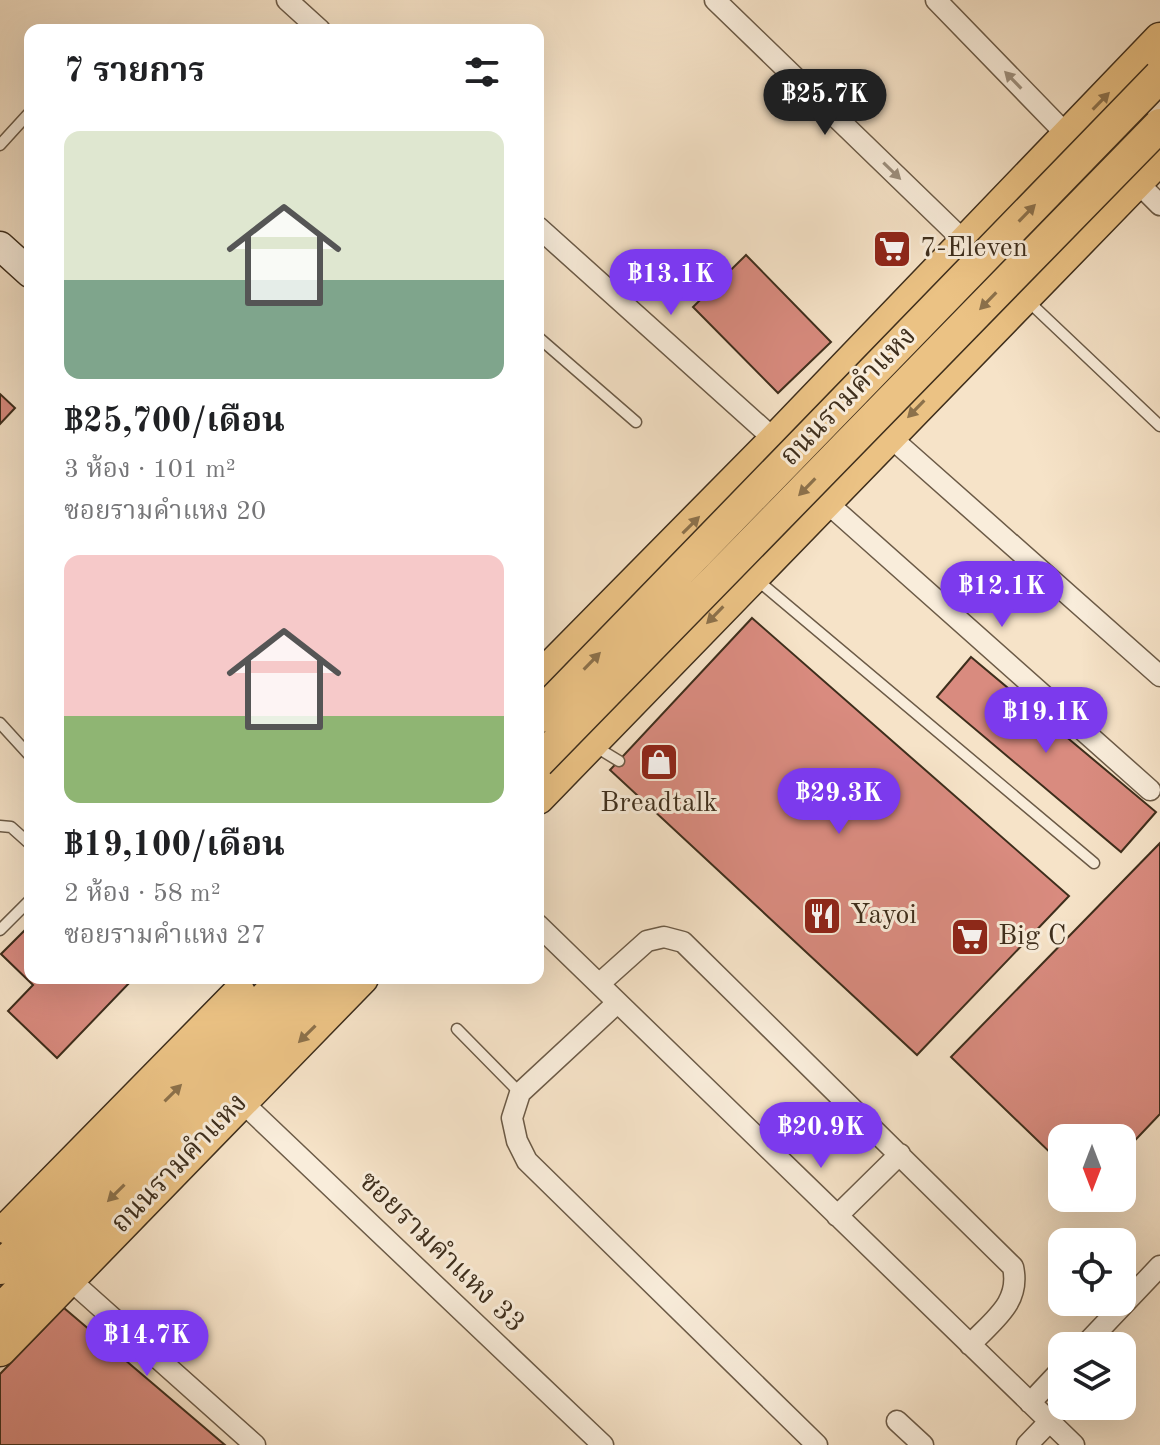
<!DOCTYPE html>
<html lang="th">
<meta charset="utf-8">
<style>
:root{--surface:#fff;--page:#f2f2f2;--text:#202124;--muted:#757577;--accent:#7c3aed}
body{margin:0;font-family:"Old Standard TT","Noto Serif Thai",serif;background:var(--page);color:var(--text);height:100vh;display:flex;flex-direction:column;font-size:30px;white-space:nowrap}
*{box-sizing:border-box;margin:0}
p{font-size:26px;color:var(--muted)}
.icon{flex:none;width:44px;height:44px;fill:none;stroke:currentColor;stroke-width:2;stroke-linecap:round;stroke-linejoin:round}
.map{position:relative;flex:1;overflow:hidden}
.sheet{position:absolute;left:24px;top:24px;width:520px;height:960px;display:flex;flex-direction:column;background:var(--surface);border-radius:16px;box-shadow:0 8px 32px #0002}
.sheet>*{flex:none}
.needle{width:52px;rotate:180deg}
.fabs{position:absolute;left:1048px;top:1124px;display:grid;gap:16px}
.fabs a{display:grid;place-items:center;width:88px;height:88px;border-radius:16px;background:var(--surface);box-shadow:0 8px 32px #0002;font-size:40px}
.price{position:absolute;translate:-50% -68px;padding:0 18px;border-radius:28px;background:var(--accent);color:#fff;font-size:26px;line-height:52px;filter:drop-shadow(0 2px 4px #0008)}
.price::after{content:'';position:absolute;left:50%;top:48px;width:24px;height:18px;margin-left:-12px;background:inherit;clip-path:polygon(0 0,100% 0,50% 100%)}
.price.active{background:#222;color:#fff}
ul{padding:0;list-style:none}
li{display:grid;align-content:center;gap:16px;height:424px;padding:0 40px}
li span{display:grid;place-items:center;height:248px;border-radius:16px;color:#555}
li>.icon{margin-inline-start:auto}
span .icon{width:144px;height:144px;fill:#fffc;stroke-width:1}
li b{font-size:34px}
h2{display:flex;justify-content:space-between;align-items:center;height:96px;padding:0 40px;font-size:34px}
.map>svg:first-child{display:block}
.building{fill:#d98b7f;stroke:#3e2e1c;stroke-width:2}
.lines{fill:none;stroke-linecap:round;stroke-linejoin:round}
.lane-casing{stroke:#6c5b47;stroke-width:13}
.street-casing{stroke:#6c5b47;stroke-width:23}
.secondary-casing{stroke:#3e2e1c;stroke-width:31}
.primary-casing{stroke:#3e2e1c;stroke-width:35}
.lane{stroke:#f9eddb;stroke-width:10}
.street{stroke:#f9eddb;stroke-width:20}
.secondary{stroke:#f9eddb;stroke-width:28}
.primary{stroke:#ebc284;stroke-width:32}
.primary-bridge-casing{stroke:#3e2e1c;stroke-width:35;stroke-linecap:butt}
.primary-bridge{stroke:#ebc284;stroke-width:32}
.oneway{fill:#9c8e7c}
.oneway2{fill:#8c714b}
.labels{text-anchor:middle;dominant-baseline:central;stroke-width:6;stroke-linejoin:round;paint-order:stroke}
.poi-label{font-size:28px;fill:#3e2e1c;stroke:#f9eddb;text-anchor:start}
.street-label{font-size:28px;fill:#3e2e1c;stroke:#f9eddb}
</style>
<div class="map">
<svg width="1160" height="1445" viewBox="0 0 1160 1445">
<rect width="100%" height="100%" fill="#f6e3c8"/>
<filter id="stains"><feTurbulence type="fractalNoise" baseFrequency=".0025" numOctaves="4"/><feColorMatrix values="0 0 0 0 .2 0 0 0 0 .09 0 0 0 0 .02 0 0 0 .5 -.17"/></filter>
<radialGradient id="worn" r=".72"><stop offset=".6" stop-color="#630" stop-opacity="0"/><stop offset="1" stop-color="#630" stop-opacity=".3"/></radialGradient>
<path class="building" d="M746 255 831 342 778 393 693 307Z
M0 394 15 408 0 424Z
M752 618 1069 896 917 1055 610 770Z
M971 657 1156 812 1121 852 937 697Z
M1160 843V1114L1122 1154V1138H1062V1164L951 1057Z
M30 925V978H134L57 1058 8 1011 33 985 1 954Z
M64 1308 225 1445H0V1374Z"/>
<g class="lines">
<defs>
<path id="lane" d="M0 145 30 112
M1028 301 1160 426
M538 337 636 422
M756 579 1094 863
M0 723 30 756
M596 747 619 761
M0 826 11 827 30 844
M0 930 30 900
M457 1029 520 1093"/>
<path id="street" d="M287 0 320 30
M715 0 965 242
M936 0 1068 136
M1137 182 1160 205
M538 227 775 440
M889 436 1160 676
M825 501 1150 790
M538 925 1074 1445
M599 984 647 941 664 937 683 942 1013 1267C1021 1303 993 1320 970 1345
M617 1003 520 1093 512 1118 517 1141 527 1161 817 1445
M241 1101 603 1445
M837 1216 900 1154
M69 1279 255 1445
M1084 1346 1160 1266
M1030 1403 1062 1369
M897 1421 923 1445
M1027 1445 1049 1422"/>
<path id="secondary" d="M0 246 30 273"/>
<path id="primary" d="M538 680 775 440 1160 39
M538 798 1160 158
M8 1228 239 993
M0 1268 285 978
M0 1311 328 978
M0 1350 362 978"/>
</defs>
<use href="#lane" class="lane-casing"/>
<use href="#street" class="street-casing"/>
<use href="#secondary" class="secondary-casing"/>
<use href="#primary" class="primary-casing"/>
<use href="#lane" class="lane"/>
<use href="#street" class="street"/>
<use href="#secondary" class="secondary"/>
<use href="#primary" class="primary"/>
<defs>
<path id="primary-bridge" d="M538 717 1160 76
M538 762 1160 125"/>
</defs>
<use href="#primary-bridge" class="primary-bridge-casing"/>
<use href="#primary-bridge" class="primary-bridge"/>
</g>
<defs><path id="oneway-solid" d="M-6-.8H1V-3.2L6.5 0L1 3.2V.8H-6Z" transform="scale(2)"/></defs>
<g class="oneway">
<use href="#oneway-solid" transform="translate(1013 80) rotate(-134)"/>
<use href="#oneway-solid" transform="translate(892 171) rotate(44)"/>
</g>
<g class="oneway2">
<use href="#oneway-solid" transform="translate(1101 101) rotate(-46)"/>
<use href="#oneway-solid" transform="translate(1027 213) rotate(-46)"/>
<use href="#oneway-solid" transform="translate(988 301) rotate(134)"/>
<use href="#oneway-solid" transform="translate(916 409) rotate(134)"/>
<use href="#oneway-solid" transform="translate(807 487) rotate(134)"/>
<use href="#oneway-solid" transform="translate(691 525) rotate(-45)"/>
<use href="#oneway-solid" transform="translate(715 615) rotate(134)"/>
<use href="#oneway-solid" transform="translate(592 661) rotate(-46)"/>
<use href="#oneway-solid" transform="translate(307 1034) rotate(135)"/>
<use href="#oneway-solid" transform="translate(173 1093) rotate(-45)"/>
<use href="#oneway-solid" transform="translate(116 1193) rotate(135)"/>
</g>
<defs>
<symbol id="supermarket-square" viewBox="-11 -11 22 22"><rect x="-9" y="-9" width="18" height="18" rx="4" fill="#8f2418" stroke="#f9eddb"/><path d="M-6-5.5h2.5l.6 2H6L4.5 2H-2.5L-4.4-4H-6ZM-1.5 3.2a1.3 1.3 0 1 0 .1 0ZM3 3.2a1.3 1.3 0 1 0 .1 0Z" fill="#fff"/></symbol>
<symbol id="shop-square" viewBox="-11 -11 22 22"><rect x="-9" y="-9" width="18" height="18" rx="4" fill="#8f2418" stroke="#f9eddb"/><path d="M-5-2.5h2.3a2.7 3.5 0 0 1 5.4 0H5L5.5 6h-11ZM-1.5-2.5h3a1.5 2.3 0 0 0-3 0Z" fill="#fff"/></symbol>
<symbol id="restaurant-square" viewBox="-11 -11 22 22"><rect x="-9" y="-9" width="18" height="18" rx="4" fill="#8f2418" stroke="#f9eddb"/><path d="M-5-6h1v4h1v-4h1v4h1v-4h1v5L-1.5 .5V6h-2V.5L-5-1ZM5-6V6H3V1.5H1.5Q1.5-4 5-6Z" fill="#fff"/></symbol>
</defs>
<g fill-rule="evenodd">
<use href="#supermarket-square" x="870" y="227" width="44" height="44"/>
<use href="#shop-square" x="637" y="740" width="44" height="44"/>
<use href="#restaurant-square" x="800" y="894" width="44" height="44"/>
<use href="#supermarket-square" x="948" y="915" width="44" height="44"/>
</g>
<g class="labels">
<g class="poi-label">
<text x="920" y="249">7-Eleven</text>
<text x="659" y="804" text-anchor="middle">Breadtalk</text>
<text x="850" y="916">Yayoi</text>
<text x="998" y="937">Big C</text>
</g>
<g class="street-label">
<text transform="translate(849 397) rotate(-46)">ถนนรามคำแหง</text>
<text transform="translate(180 1164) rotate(-46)">ถนนรามคำแหง</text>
<text transform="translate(441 1253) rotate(44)">ซอยรามคำแหง 33</text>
</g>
</g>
<rect width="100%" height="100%" filter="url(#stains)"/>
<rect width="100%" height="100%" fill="url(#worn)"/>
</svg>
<div class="fabs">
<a><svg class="needle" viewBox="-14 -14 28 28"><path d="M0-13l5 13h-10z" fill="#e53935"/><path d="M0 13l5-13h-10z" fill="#757577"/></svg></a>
<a><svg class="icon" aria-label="locate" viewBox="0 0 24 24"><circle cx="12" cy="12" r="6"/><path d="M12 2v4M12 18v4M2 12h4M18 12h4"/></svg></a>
<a><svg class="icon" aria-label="layers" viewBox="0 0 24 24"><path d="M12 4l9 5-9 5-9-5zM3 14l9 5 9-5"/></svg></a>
</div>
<b class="price active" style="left:825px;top:137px">฿25.7K</b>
<b class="price" style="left:671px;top:317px">฿13.1K</b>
<b class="price" style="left:1002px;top:629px">฿12.1K</b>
<b class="price" style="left:1046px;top:755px">฿19.1K</b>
<b class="price" style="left:839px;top:836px">฿29.3K</b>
<b class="price" style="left:821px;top:1170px">฿20.9K</b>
<b class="price" style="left:147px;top:1378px">฿14.7K</b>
<section class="sheet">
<h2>7 รายการ<svg class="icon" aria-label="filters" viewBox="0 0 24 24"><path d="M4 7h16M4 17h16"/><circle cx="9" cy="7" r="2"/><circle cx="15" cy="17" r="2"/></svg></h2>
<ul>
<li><span style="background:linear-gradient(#dfe7d0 60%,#7fa58c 0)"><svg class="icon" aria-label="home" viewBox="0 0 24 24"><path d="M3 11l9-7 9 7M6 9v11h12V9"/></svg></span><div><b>฿25,700/เดือน</b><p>3 ห้อง · 101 m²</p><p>ซอยรามคำแหง 20</p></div></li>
<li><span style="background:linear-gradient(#f6c9c9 65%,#8fb573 0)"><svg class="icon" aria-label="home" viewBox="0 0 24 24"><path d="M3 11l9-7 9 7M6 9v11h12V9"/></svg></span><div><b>฿19,100/เดือน</b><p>2 ห้อง · 58 m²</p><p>ซอยรามคำแหง 27</p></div></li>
</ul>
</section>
</div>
